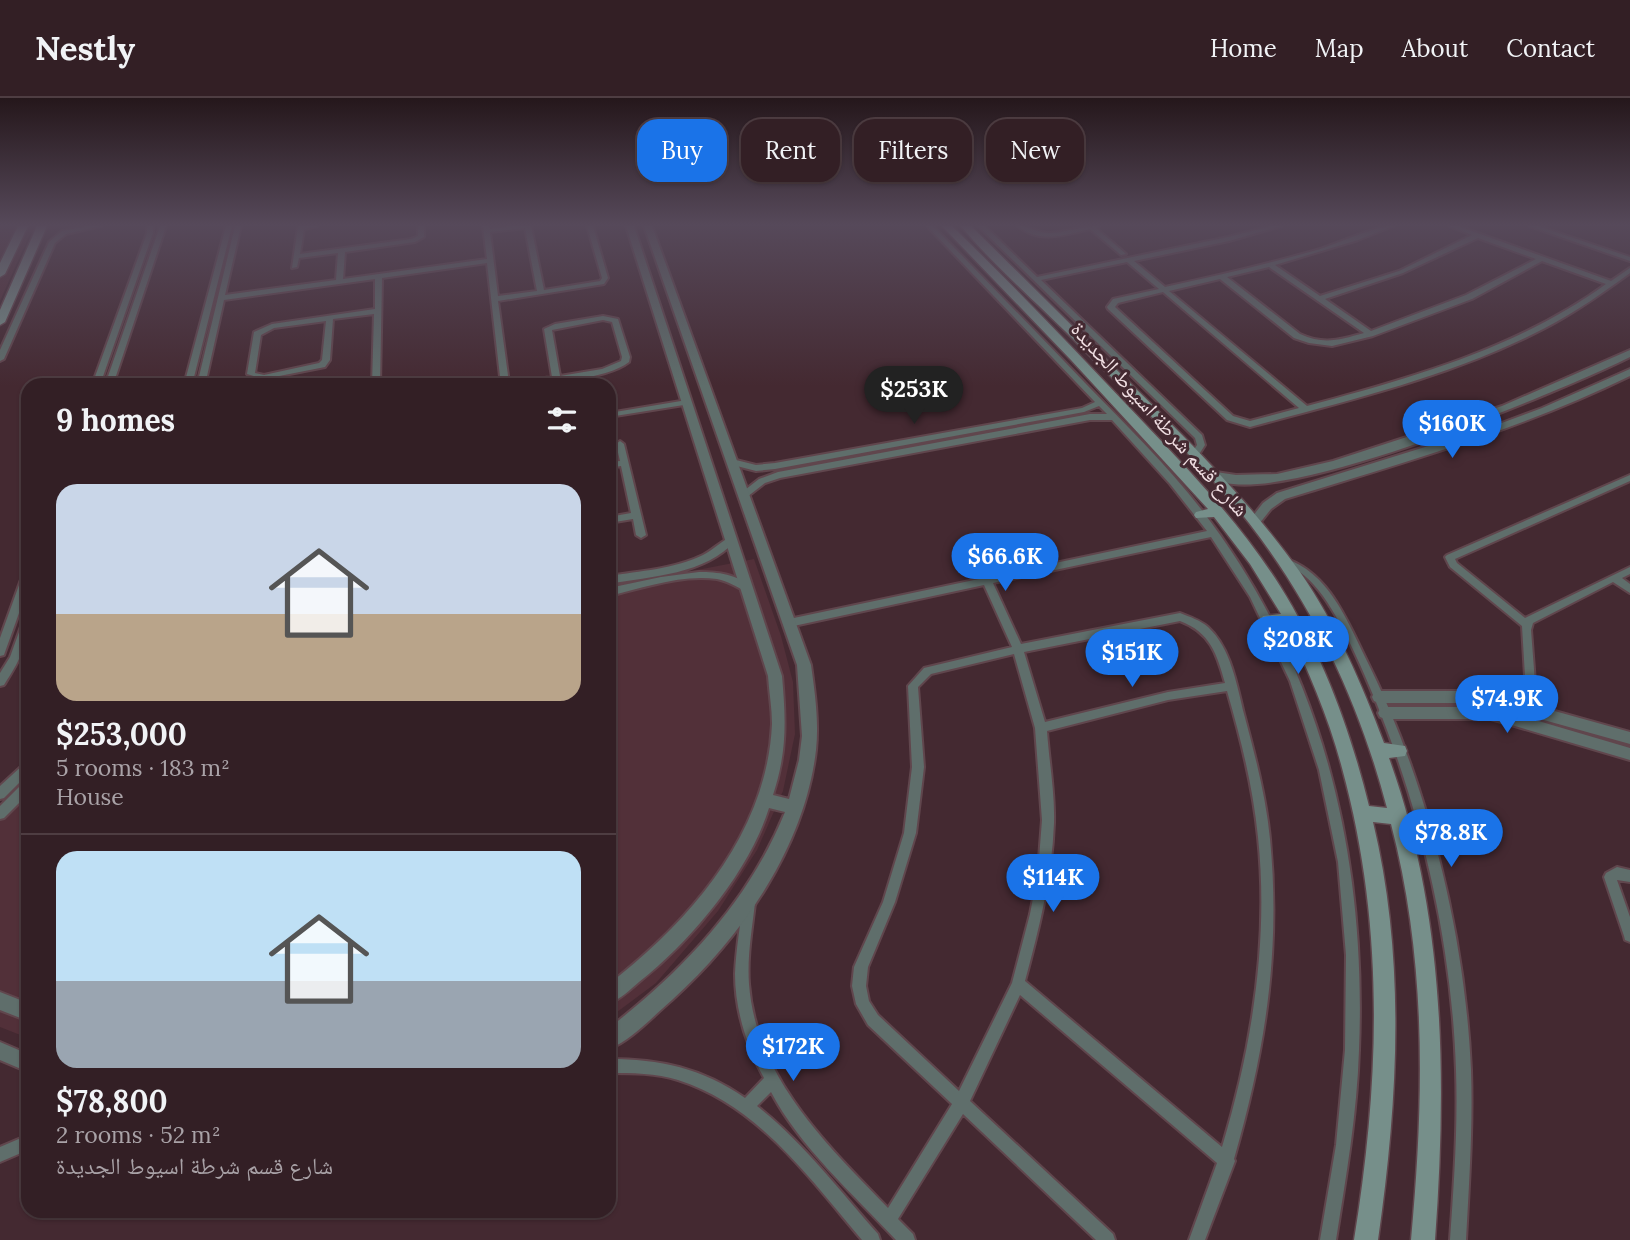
<!DOCTYPE html>
<meta charset="utf-8">
<style>
:root{--surface:#331f25;--page:#3b272d;--text:#f1f3f6;--muted:#a9a2a7;--line:#4e3d42;--accent:#1a73e8}
body{margin:0;font-family:Lora,"Noto Naskh Arabic",serif;background:var(--page);color:var(--text);height:100vh;display:flex;flex-direction:column;font-size:26px;white-space:nowrap}
*{box-sizing:border-box;margin:0}
p{font-size:23px;color:var(--muted)}
.icon{flex:none;width:38px;height:38px;fill:none;stroke:currentColor;stroke-width:2;stroke-linecap:round;stroke-linejoin:round}
.map{position:relative;flex:1;overflow:hidden}
.details{position:absolute;left:21px;top:280px;width:595px;height:840px;display:flex;flex-direction:column;background:var(--surface);border-radius:21px;box-shadow:0 2px 5px #0004,0 0 0 2px var(--line)}
.details>*{flex:none}
.guide{position:absolute;left:637px;top:21px;width:665px;height:63px;display:flex;gap:14px}
.price{position:absolute;translate:-50% -60px;padding:0 16px;border-radius:24px;background:var(--accent);color:#fff;font-size:23px;line-height:46px;filter:drop-shadow(0 2px 4px #0008)}
.price::after{content:'';position:absolute;left:50%;top:42px;width:21px;height:16px;margin-left:-10px;background:inherit;clip-path:polygon(0 0,100% 0,50% 100%)}
.price.active{background:#222;color:#fff}
ul{padding:0;list-style:none}
li{display:grid;align-content:center;gap:14px;height:371px;padding:0 35px}
li+li{border-top:2px solid var(--line)}
li span{display:grid;place-items:center;height:217px;border-radius:21px;color:#555}
li>.icon{margin-inline-start:auto}
span .icon{width:126px;height:126px;fill:#fffc;stroke-width:1}
li b{font-size:30px}
h2{display:flex;justify-content:space-between;align-items:center;height:84px;padding:0 35px;font-size:30px}
.tag{padding:0 24px;border-radius:21px;background:var(--surface);box-shadow:0 2px 5px #0004,0 0 0 2px var(--line);font-size:24px;line-height:63px}
.tag.active{background:var(--accent);color:#fff}
header{display:flex;align-items:center;gap:42px;box-sizing:border-box;height:98px;padding:0 35px;background:var(--surface);border-bottom:2px solid var(--line)}
header strong{font-size:33px}
nav{display:flex;gap:38px;margin-inline-start:auto;font-size:24px}
.map>svg:first-child{display:block}
.built{fill:#523039}
.lines{fill:none;stroke-linecap:round;stroke-linejoin:round}
.minor-casing{stroke:#60464d;stroke-width:4}
.tertiary-casing{stroke:#60464d;stroke-width:4}
.secondary-casing{stroke:#60464d;stroke-width:3}
.minor{fill:#5f6e6b;fill-rule:evenodd}
.tertiary{fill:#5f6e6b;fill-rule:evenodd}
.secondary{fill:#768f8a;fill-rule:evenodd}
.labels{text-anchor:middle;dominant-baseline:central;stroke-width:6;stroke-linejoin:round;paint-order:stroke}
.street-label{font-size:21px;fill:#f1dfe3;stroke:#442931}
</style>
<header>
<strong>Nestly</strong>
<nav><a>Home</a><a>Map</a><a>About</a><a>Contact</a></nav>
</header>
<div class="map">
<svg width="1630" height="1142" viewBox="0 0 1630 1142">
<rect width="100%" height="100%" fill="#442931"/>
<path class="built" d="M0 128H78L31 134 0 203Z
M754 461 781 538 793 584 795 636 783 693 757 752 718 813 656 885 609 920V489Z
M28 679V940L0 929V708Z"/>
<g class="lines">
<defs>
<path id="minor" d="M88 128H101L66 136 55 145 4 261 0 263V252L49 144 62 133Z
M147 128H153V135L100 287H92L147 135Z
M160 128H166L113 287H105Z
M226 128H232L192 287H184Z
M235 128H241L225 197 336 182 338 155 299 160 297 169 292 170 298 128H318L304 131 300 156 411 141 418 138V128H424V139L415 144 345 154 343 181 487 161 483 128H489L490 131 511 128H531L544 192 600 183 602 180 587 128H593L608 180 604 186 498 203 509 285 552 279 544 231 555 226 603 218 618 221 630 259 629 264C605 283 532 287 501 287L487 165 382 180 380 287H372L374 216 333 221 330 262 325 269 264 281 247 276 254 234 272 226 375 211V181L224 202 205 287H197ZM525 130 537 193 498 198 490 134ZM603 222 612 224 622 259 621 263 602 271 560 278 552 232ZM326 223 322 262 319 265 264 277 255 275 261 237 274 230Z
M927 128H933C985 181 1036 234 1087 287 1126 327 1167 367 1201 411 1321 566 1367 756 1359 952 1357 1016 1346 1079 1336 1142H1320L1336 1047 1345 952 1346 857 1338 764 1319 672 1290 583 1250 499 1211 439 993 485 1021 546 1180 515C1190 519 1200 522 1208 529 1231 550 1237 588 1244 616 1255 657 1266 699 1270 741 1281 854 1265 953 1234 1061L1235 1063 1205 1142H1189L1217 1065 1020 897 970 1003 1113 1136 1115 1142H1096L963 1016 898 1121 913 1136 915 1142H896C854 1097 799 1048 771 994L757 1008C803 1044 839 1092 878 1136L880 1142H862C810 1081 758 1007 678 982 656 975 632 975 609 975V961C660 961 702 970 745 1000L764 980C747 949 735 912 735 876 736 852 740 829 743 805L745 801 749 799 753 801 755 805C752 831 747 859 749 886 756 979 826 1046 888 1110L952 1006 868 927 856 906 852 888 854 869 883 804 904 735 912 669 908 588 924 570 1012 549 984 487 789 529 784 525 789 521 1207 433 1170 386 1112 322H1090L780 380 765 385 747 399H741V395L759 381 778 374 1090 316H1107L1099 308 1084 314 775 371 756 373 729 366V362L732 361 756 367 775 365 1082 310 1095 304ZM1180 523C1210 534 1217 556 1225 585L1168 594 1045 624 1024 554ZM1014 556 1035 630 1042 722 1038 774 1030 816 1012 885 959 993 878 917 869 903 866 888 868 869 895 804 916 735 924 669 918 589 931 576ZM1227 593C1241 641 1253 689 1258 739 1269 843 1252 949 1222 1049L1025 883C1039 831 1052 779 1054 725 1055 695 1049 663 1047 633L1168 602Z
M978 128H985L1037 179 1228 139 1271 128H1281L1229 143 1134 163 1165 189C1216 178 1267 166 1317 152 1337 146 1375 128 1393 128L1358 142 1275 167 1320 198 1399 173 1472 137 1449 128H1458L1611 183 1630 170V175C1604 194 1576 214 1545 230 1453 278 1350 302 1250 329L1227 322 1108 211 1107 209 1113 201 1159 191 1127 164 1041 182 1202 337 1205 347 1198 358 1195 359 1191 356 1197 347 1195 340ZM1478 140 1536 161 1466 197 1371 233 1325 201 1403 175ZM1542 163 1606 186C1518 250 1411 280 1307 308L1169 193 1220 181 1294 240 1309 245 1332 248 1373 238 1472 201ZM1269 169 1364 235C1339 242 1324 247 1300 236L1227 179ZM1163 194 1299 310 1250 323 1233 318 1115 209 1118 205Z
M1018 128C1029 128 1038 135 1050 135 1067 134 1083 128 1100 128L1096 130 1126 156 1121 157 1090 131C1066 137 1038 146 1018 128Z
M1529 128H1538L1630 159V163Z
M687 302H690V306L609 319V315Z
M620 343 624 346 646 437 641 440 636 437 633 421 609 425V419L631 415 621 368 609 370V364L620 363 616 346Z
M1630 377V383L1455 461 1457 465 1525 520 1630 469V476L1622 480 1630 486V495L1613 484 1533 525 1531 532 1537 611 1536 614H1528L1527 611 1522 528 1450 469 1445 459 1447 457Z
M731 439 736 442C706 477 651 478 609 486V478C640 473 674 471 703 457 713 452 721 443 731 439Z
M1284 460C1328 474 1346 520 1365 559 1427 682 1465 835 1471 972 1473 1029 1469 1086 1466 1142H1450C1454 1085 1458 1029 1456 972 1452 848 1423 719 1376 604 1362 570 1338 513 1314 487 1308 480 1301 474 1293 470 1288 468 1283 467 1279 463Z
M28 473V490L5 554 4 557 0 558V540L23 476Z
M699 474C718 474 737 476 752 490L747 494C737 489 728 483 717 481 681 476 643 490 609 498V490L661 479Z
M28 519C28 549 19 563 4 587L0 588V575L10 559 23 523Z
M28 664V676L4 700 0 701V688L24 666Z
M28 683V696L4 720 0 721V708L24 684Z
M1617 769 1630 772V784L1617 782 1630 819V844L1625 842 1624 838 1604 779 1606 775Z
M28 1037V1052L0 1064V1049Z"/>
<path id="tertiary" d="M626 128H634L782 578C786 623 787 654 773 697L789 701 799 662 802 638 797 567 644 128H652L811 567C815 595 819 624 816 652 805 748 742 839 672 902 653 918 632 942 609 951V930C684 872 749 803 785 714L769 710C749 774 691 843 639 884 630 892 620 901 609 906V886C691 822 767 735 772 626 772 610 769 594 768 578Z
M1630 252V259C1570 289 1260 421 1210 378L1216 374 1236 377 1277 376 1333 363 1502 308Z
M1630 271V278C1520 332 1402 365 1285 401L1271 411 1259 426 1255 427 1249 423 1263 405 1277 395 1499 326 1542 310Z
M1379 593H1483L1630 634V646L1483 605H1379L1374 603 1372 599 1374 595Z
M1385 609H1491L1630 650V662L1491 621H1385L1380 619 1378 615 1380 611Z
M0 894 28 905V923L0 912Z
M0 944 28 956V974L0 962Z"/>
<path id="secondary" d="M18 128H28L5 176 0 179V165Z
M37 128H47L5 224 0 227V212Z
M942 128H952C1012 186 1069 246 1126 306 1181 364 1237 420 1280 488 1322 555 1350 631 1369 708L1387 710C1360 607 1315 510 1249 425 1197 359 1132 301 1073 241 1038 206 992 166 961 128H971C1024 180 1077 233 1130 285 1191 345 1250 404 1300 474 1336 526 1362 586 1384 645L1405 648 1407 653 1405 658 1389 660C1445 815 1447 979 1435 1142H1411C1424 1002 1427 863 1391 726L1373 724C1406 861 1398 1003 1378 1142H1354C1380 982 1385 827 1342 670 1329 620 1308 573 1287 527L1263 526 1260 522 1263 518 1281 516 1250 466 1214 419 1196 420 1194 417 1196 414 1208 411 1071 262Z"/>
</defs>
<use href="#minor" class="minor-casing"/>
<use href="#tertiary" class="tertiary-casing"/>
<use href="#secondary" class="secondary-casing"/>
<use href="#minor" class="minor"/>
<use href="#tertiary" class="tertiary"/>
<use href="#secondary" class="secondary"/>
</g>
<linearGradient id="sky" x2="0" y2="1"><stop stop-color="#25171b"/><stop offset="0.44" stop-color="#56495a"/><stop offset="1" stop-color="#56495a" stop-opacity="0"/></linearGradient>
<rect width="1630" height="288" fill="url(#sky)"/>
<g class="labels">
<g class="street-label">
<text transform="translate(1160 321) rotate(48)">شارع قسم شرطة اسيوط الجديدة</text>
</g>
</g>
</svg>
<b class="price active" style="left:914px;top:328px">$253K</b>
<b class="price" style="left:1452px;top:362px">$160K</b>
<b class="price" style="left:1005px;top:495px">$66.6K</b>
<b class="price" style="left:1298px;top:578px">$208K</b>
<b class="price" style="left:1132px;top:591px">$151K</b>
<b class="price" style="left:1507px;top:637px">$74.9K</b>
<b class="price" style="left:1451px;top:771px">$78.8K</b>
<b class="price" style="left:1053px;top:816px">$114K</b>
<b class="price" style="left:793px;top:985px">$172K</b>
<div class="guide">
<a class="tag active">Buy</a>
<a class="tag">Rent</a>
<a class="tag">Filters</a>
<a class="tag">New</a>
</div>
<section class="details">
<h2>9 homes<svg class="icon" aria-label="filters" viewBox="0 0 24 24"><path d="M4 7h16M4 17h16"/><circle cx="9" cy="7" r="2"/><circle cx="15" cy="17" r="2"/></svg></h2>
<ul>
<li><span style="background:linear-gradient(#c9d6e8 60%,#b9a48a 0)"><svg class="icon" aria-label="home" viewBox="0 0 24 24"><path d="M3 11l9-7 9 7M6 9v11h12V9"/></svg></span><div><b>$253,000</b><p>5 rooms · 183 m²</p><p>House</p></div></li>
<li><span style="background:linear-gradient(#bfe0f5 60%,#9aa5b1 0)"><svg class="icon" aria-label="home" viewBox="0 0 24 24"><path d="M3 11l9-7 9 7M6 9v11h12V9"/></svg></span><div><b>$78,800</b><p>2 rooms · 52 m²</p><p>شارع قسم شرطة اسيوط الجديدة</p></div></li>
</ul>
</section>
</div>
